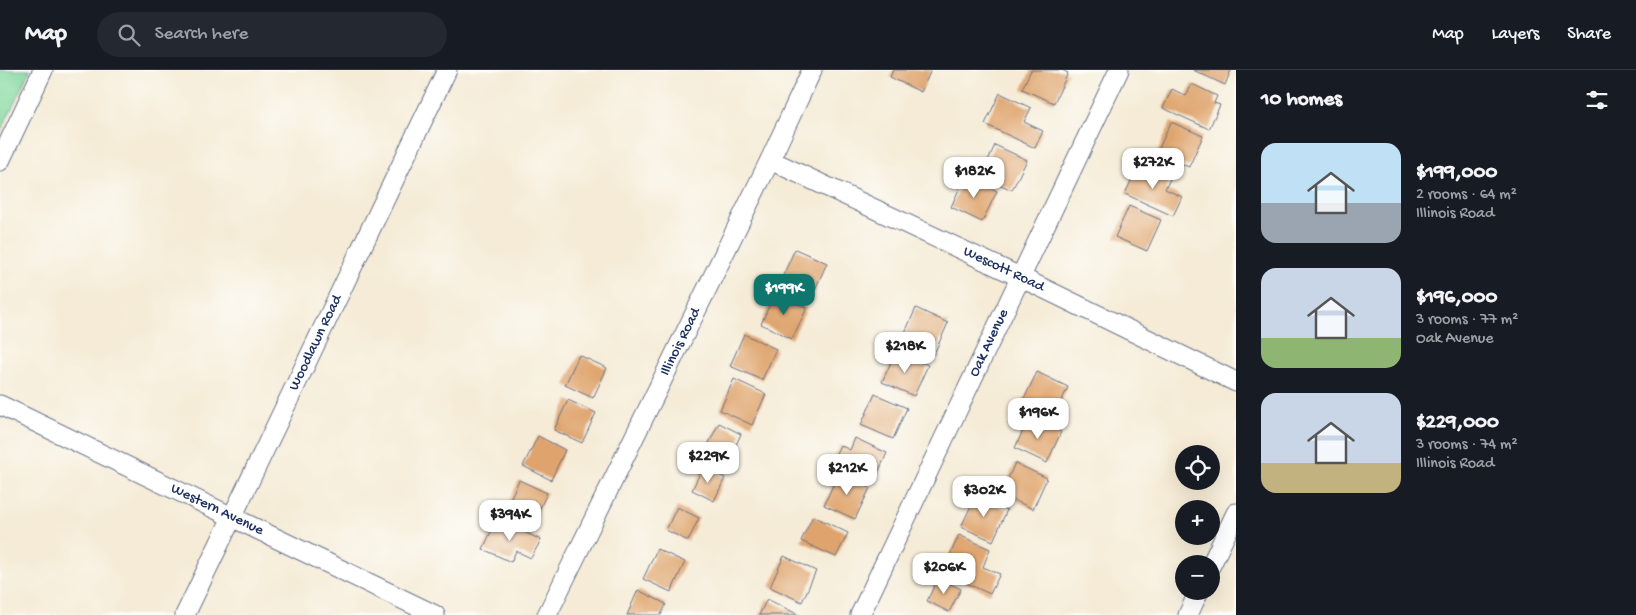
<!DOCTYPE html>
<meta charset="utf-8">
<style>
:root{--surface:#171b24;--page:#242831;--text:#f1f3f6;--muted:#9ea1a6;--line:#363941;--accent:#0f766e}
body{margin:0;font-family:"Gochi Hand",sans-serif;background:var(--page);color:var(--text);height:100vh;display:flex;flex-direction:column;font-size:19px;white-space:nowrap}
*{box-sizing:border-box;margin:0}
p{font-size:16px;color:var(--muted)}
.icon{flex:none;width:28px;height:28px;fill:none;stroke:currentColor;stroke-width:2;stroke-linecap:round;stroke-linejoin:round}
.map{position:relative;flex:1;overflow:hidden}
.details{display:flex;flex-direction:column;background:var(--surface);width:400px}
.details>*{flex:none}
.controls{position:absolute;left:1175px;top:375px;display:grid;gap:10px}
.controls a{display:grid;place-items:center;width:45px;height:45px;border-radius:50%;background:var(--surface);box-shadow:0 5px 20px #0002;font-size:25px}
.price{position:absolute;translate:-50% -42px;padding:0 11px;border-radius:10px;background:#fff;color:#222;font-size:16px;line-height:32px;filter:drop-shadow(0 1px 2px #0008)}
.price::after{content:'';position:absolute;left:50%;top:30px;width:15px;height:11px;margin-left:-8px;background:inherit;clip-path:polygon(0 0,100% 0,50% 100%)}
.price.current{background:var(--accent);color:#fff}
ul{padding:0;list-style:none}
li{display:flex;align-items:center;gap:15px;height:125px;padding:0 25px}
li span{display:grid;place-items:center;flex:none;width:140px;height:100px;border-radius:15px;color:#555}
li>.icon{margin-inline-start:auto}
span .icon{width:60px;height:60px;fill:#fffc;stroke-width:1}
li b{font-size:21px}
h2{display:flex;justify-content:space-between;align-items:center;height:60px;padding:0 25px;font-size:21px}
header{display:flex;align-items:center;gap:30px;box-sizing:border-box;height:70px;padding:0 25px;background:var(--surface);border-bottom:1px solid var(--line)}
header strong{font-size:24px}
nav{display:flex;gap:28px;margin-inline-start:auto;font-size:18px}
.search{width:350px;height:45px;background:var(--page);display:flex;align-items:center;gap:12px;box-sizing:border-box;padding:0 18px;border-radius:28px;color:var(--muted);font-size:19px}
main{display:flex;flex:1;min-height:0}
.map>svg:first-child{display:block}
.green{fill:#80d89d;stroke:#4e847e}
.building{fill:#dfa46d}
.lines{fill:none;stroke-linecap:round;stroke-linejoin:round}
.minor-casing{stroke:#677188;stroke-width:21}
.minor{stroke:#fff;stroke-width:19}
.labels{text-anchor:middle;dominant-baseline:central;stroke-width:4;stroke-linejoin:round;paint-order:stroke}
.street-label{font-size:15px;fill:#1b2f5e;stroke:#fdfcf7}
</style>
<header>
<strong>Map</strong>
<div class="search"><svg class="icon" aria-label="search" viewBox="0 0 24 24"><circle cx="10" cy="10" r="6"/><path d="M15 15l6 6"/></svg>Search here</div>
<nav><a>Map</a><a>Layers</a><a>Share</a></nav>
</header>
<main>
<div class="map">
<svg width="1236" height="545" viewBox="0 0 1236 545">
<rect width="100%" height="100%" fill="#fdfcf7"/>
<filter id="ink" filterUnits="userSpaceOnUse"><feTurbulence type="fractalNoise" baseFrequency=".02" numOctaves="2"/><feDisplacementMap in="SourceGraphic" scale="10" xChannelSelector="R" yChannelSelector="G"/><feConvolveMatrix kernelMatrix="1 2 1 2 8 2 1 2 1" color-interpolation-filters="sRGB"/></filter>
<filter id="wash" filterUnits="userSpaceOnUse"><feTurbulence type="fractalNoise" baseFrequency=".0096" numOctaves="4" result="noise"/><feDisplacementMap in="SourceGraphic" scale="20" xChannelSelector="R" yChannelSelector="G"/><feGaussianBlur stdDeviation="1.12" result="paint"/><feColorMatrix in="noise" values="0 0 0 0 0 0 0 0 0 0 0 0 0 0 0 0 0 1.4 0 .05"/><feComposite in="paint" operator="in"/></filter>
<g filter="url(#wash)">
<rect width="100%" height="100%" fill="#f5ebd6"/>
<path class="green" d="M0 0H30L0 63Z"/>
<g id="blocks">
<path class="building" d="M893 0H931L921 22 890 7Z
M1031 0H1062L1068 3 1054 33 1022 19Z
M1193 0H1231L1225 15Z
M1192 14 1217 26 1214 33 1220 35 1209 59 1163 38 1172 19 1186 26Z
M1000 23 1031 38 1024 52 1043 61 1035 78 985 54Z
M1171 52 1203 66 1189 97 1157 83Z
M995 75 1027 90 1012 120 981 106Z
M1139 93 1171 107 1165 119 1182 127 1173 146 1125 124Z
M965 106 997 121 982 152 951 137Z
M1129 136 1161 150 1147 181 1115 167Z
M795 179 827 193 813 224 781 210Z
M775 223 807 238 792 269 761 254Z
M916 238 948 253 934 284 902 269Z
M744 264 776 279 762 310 730 296Z
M896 281 928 295 914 326 882 312Z
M579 285 607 298 593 328 565 315Z
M1037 302 1068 317 1054 347 1022 333Z
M734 309 766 324 752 355 720 340Z
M875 324 907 338 893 369 861 355Z
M568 330 596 343 582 373 554 360Z
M1029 347 1061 362 1047 393 1015 378Z
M719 353 741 364 730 388 707 377Z
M538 366 565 380 551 410 523 396Z
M855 368 887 383 873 414 831 394 840 375 850 380Z
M1015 393 1047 408 1033 439 1001 424Z
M703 397 725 408 714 431 692 420Z
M838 404 870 418 855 449 824 435Z
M519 410 547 423 533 453 505 440Z
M976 425 1007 440 993 471 961 457Z
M677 437 699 448 688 471 666 460Z
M813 446 848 463 836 487 801 471Z
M497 449 541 470 531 488 516 481 511 492 483 479Z
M959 465 990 479 983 497 1000 504 990 524 942 502Z
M657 479 685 492 671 522 643 509Z
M784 486 816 501 802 532 770 517Z
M938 508 961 519 949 542 927 531Z
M638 520 666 534 661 545H627Z
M767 529 799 545H759Z"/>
</g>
</g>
<g filter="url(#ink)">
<use href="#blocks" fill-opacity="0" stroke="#677188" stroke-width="1"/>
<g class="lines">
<defs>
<g id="minor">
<path id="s1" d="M770 90 1020 207 1236 312"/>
<path d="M0 91 43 0"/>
<path id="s2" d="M0 335 435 545"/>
<path d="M1211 495 1236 443"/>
<path id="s3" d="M185 545 447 0"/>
<path id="s4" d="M547 545 770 90 812 0"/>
<path id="s5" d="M860 545 1119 0"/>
<path d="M1188 545 1199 521"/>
</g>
</defs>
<use href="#minor" class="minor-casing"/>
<use href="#minor" class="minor"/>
</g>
</g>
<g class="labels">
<g class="street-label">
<text stroke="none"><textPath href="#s1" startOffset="258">Wescott Road</textPath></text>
<text stroke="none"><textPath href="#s3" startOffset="302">Woodlawn Road</textPath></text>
<text stroke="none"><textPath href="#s5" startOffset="301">Oak Avenue</textPath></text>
<text stroke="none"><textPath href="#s4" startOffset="304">Illinois Road</textPath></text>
<text stroke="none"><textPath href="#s2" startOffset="241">Western Avenue</textPath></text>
</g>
</g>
</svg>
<div class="controls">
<a><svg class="icon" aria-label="locate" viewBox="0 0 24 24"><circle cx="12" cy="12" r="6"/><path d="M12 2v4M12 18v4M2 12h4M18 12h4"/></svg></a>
<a>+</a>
<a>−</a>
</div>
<b class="price" style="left:1153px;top:120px">$272K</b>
<b class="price" style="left:974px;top:129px">$182K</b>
<b class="price current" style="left:784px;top:246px">$199K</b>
<b class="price" style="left:905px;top:304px">$218K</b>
<b class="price" style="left:1038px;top:370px">$196K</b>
<b class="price" style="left:708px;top:414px">$229K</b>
<b class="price" style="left:847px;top:426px">$212K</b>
<b class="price" style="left:984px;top:448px">$302K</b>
<b class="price" style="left:510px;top:472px">$394K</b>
<b class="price" style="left:944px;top:525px">$206K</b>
</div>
<section class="details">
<h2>10 homes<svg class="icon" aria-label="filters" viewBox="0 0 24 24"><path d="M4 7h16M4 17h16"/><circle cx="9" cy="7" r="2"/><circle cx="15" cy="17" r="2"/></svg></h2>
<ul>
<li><span style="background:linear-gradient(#bfe0f5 60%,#9aa5b1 0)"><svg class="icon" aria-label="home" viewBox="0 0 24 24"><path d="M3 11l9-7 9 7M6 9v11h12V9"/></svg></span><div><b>$199,000</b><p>2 rooms · 64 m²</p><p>Illinois Road</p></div></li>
<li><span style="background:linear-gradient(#c9d6e8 70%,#8fb573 0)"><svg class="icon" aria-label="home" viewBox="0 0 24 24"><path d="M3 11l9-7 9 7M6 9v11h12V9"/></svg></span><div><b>$196,000</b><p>3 rooms · 77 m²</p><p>Oak Avenue</p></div></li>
<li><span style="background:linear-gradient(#c9d6e8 70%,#c2b280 0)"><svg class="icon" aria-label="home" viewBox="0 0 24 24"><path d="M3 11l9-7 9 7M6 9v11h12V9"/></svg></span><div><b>$229,000</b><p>3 rooms · 74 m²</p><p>Illinois Road</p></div></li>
</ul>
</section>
</main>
